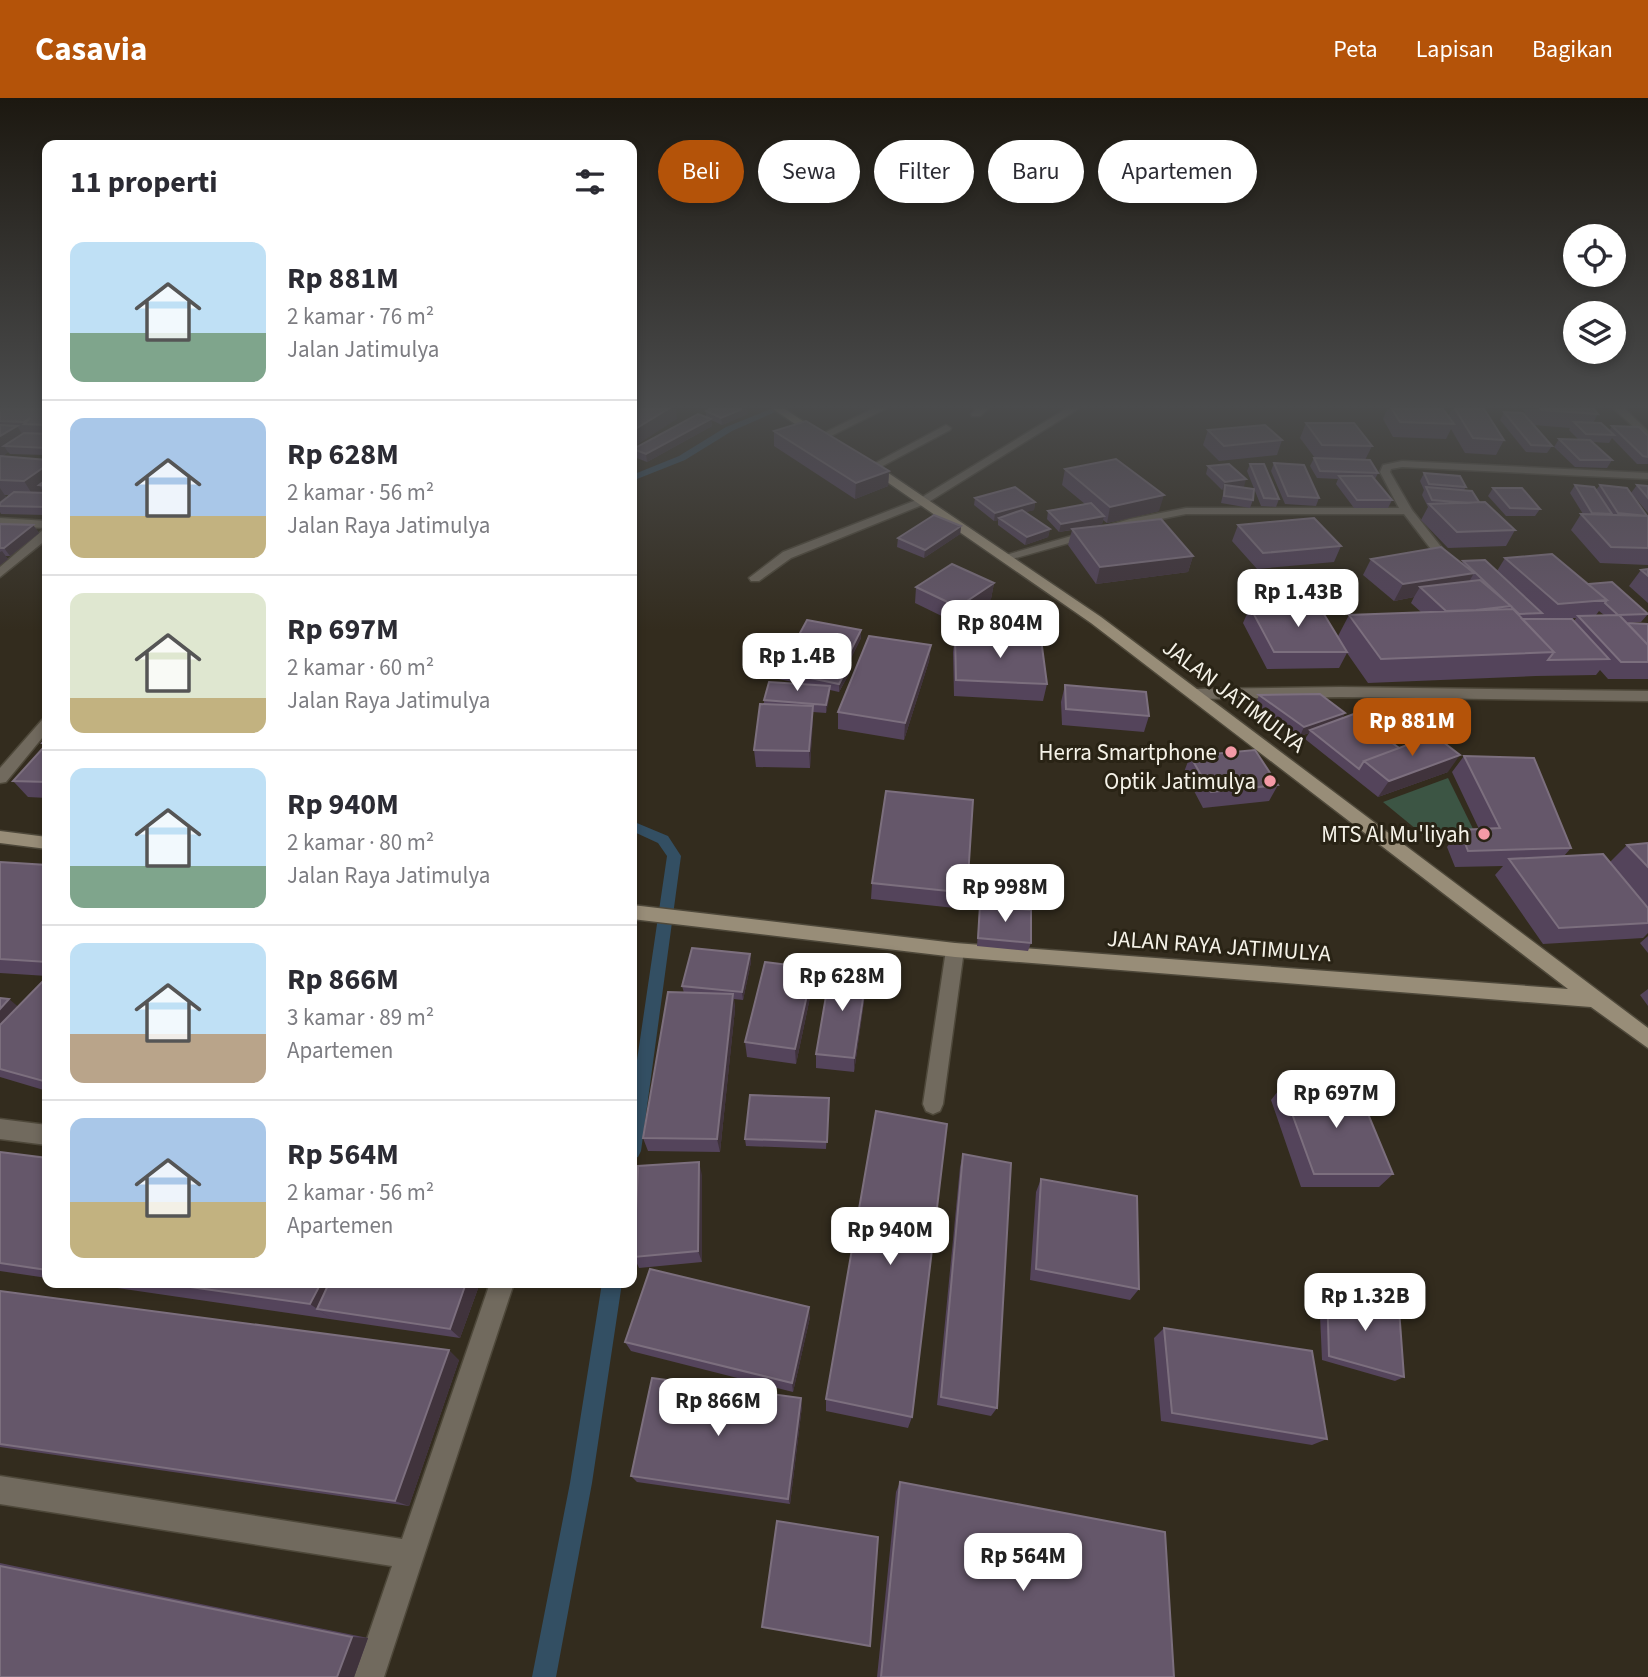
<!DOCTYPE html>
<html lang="id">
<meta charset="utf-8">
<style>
:root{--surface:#fff;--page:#f7f7f7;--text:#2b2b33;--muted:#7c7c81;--line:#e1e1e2;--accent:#b45309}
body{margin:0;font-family:"Source Sans 3",sans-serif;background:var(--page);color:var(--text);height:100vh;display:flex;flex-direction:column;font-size:26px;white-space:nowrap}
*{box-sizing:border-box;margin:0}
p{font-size:23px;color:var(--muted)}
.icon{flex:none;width:38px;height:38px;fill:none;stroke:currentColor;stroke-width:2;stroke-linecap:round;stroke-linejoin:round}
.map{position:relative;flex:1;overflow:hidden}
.details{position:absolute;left:42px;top:42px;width:595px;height:1148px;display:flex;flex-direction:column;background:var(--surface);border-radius:14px;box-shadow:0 4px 10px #0003}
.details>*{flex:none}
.banner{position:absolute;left:658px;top:42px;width:665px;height:63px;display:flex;gap:14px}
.tools{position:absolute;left:1563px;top:126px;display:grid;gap:14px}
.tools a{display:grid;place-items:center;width:63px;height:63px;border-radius:50%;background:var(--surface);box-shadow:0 4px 10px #0003;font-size:35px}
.price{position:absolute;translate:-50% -60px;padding:0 16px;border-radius:14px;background:#fff;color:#222;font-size:23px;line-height:46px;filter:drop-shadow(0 2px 4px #0008)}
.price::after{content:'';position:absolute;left:50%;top:42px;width:21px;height:16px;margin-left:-10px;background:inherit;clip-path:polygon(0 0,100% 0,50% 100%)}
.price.selected{background:var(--accent);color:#fff}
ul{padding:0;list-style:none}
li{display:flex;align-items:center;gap:21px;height:175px;padding:0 28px}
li+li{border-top:2px solid var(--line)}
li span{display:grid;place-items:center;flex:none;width:196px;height:140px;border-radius:14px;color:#555}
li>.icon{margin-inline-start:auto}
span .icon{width:84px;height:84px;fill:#fffc;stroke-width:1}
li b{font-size:30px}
h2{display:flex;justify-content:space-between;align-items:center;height:84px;padding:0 28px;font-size:30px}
.pill{padding:0 24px;border-radius:32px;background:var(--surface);box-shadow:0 4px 10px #0003;font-size:24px;line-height:63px}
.pill.selected{background:var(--accent);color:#fff}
header{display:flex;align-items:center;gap:42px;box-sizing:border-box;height:98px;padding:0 35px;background:var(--accent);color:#fff}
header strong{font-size:33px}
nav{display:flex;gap:38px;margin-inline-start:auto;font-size:24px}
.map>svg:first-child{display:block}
.green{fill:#3c5544}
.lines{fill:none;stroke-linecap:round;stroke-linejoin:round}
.stream{fill:#334f63;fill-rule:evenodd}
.lane-casing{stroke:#4e483a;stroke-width:3}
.street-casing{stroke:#4e483a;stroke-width:3}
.secondary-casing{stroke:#4e483a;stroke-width:3}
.lane{fill:#716a5e;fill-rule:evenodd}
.street{fill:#716a5e;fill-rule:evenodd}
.secondary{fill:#988d78;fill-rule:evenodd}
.wall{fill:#54445b;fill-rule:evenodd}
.shaded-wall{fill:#40333c}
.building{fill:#65576a;stroke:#7c6f7e;stroke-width:2}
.poi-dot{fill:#f49aa6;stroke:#292315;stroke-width:2.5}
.labels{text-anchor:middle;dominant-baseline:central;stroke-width:6;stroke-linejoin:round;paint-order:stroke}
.street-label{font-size:23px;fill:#f5f2e8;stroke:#292315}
.poi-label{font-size:23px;fill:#f5f2e8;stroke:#292315;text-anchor:end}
</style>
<header>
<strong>Casavia</strong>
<nav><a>Peta</a><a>Lapisan</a><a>Bagikan</a></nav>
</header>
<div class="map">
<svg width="1648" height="1579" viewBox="0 0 1648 1579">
<rect width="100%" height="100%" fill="#332c1e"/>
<path class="green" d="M1448 680 1478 741 1433 745 1383 704Z"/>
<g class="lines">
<path class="stream" d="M771 311H782L732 333 685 362 632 383V377L679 358 726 329Z
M632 723 668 738 681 758 641 1053 638 1059 632 1061V996L667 758 658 745 632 733Z
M602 1185H622L592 1385 556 1579H532L570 1385Z"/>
<defs>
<path id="lane" d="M872 311H885L825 341 816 339Z
M976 311H988L980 318H972L971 316Z
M1066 311H1078L927 405 791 460 759 483H751L749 480 783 454 919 401Z
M946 327 951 330 950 332 877 371 868 369Z"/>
<path id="street" d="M1614 311H1625L1648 333V342Z
M1402 363 1648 375V381L1402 369 1391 371 1390 374 1412 412 1457 469 1451 473 1447 472 1404 416H1186L1136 426 1005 463 999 459 1130 421 1186 410H1399L1380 374 1383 367Z
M0 420 47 423V430L0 428Z
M43 432H47V441L0 479V469Z
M1341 589 1648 593V603L1341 599 1195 601 1188 596 1195 591Z
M47 620V634L6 684 0 685V670L42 622Z
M955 845 962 847 964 852 943 1006 940 1013 933 1016 926 1013 923 1006 946 852 948 847Z
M0 1021 47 1027V1047L0 1041Z
M490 1185H514L384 1579H354L392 1468 0 1406V1378L402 1441Z"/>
<path id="secondary" d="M773 311H785L825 338 816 340Z
M867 366H875L1101 519 1648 930V950L1591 909 955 859 632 821V807L955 845 1568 891 1091 525 867 370Z
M0 733 47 739V751L0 745Z"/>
</defs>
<use href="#lane" class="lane-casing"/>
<use href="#street" class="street-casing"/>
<use href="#secondary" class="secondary-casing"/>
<use href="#lane" class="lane"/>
<use href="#street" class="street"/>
<use href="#secondary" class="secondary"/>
</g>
<path class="wall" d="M0 311H47V357L10 356 8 354 2 359 47 362V417L1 416 0 414V405L9 397H5L6 399 0 404Z
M1387 311H1443L1448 318 1452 311H1484L1504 342 1496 357 1465 355 1451 331 1446 341 1393 339 1383 321Z
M1522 311H1594L1598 316 1593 325 1609 333 1612 328 1648 338V366H1637L1612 340 1609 345 1593 344 1612 362 1607 370 1575 369 1554 349 1559 341 1579 342 1569 332 1570 330 1534 327 1552 348 1547 355 1526 354 1500 322 1504 314 1533 326Z
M706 313 748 316 722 327 711 322 712 328 647 364 634 359 633 351 706 319Z
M1306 325 1372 348 1365 362 1378 375 1375 381 1392 402 1388 410H1354L1336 386 1338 381 1317 380 1310 368 1314 360H1315L1300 340Z
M1208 332 1282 342 1277 357 1219 363 1203 347Z
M774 333 889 373 888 388 855 401 774 348Z
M1274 365 1319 400 1316 408 1285 406 1271 373Z
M1250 366 1279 401 1276 409 1261 408 1247 373Z
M1208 368 1244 389H1242L1253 402 1250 410 1221 405 1224 392H1222L1206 376Z
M1065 371 1159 413 1107 425 1103 422 1102 426 1076 431 1193 458 1188 474 1096 486 1068 447 1072 432 1059 434 1047 421 1048 413 1085 406 1062 387Z
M1424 375 1466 389 1464 392 1515 432 1506 448 1448 450 1421 422 1428 409 1422 397 1424 392 1420 383Z
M1575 387 1596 392 1600 387 1647 418 1648 417V467L1600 465 1571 432 1581 416H1583L1570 395Z
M1637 387 1648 388V415L1631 395Z
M1493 390 1540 411 1535 418H1506L1488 398Z
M975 400 1035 404 1034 412 1025 414 1050 431 1048 439 1025 447 998 427V422L994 423 974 407Z
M0 426 33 427 39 435 10 458H5L8 461 0 467Z
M1238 427 1341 448 1334 464 1257 471 1232 443Z
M961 428 960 436 924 460 897 449 898 440Z
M1505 460 1588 486 1648 516 1641 524 1626 525 1648 526V581H1608L1600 572 1596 577 1536 578 1368 585 1347 555 1339 570 1267 571 1243 525 1250 509 1338 538 1349 517 1421 514 1411 505 1414 499 1394 503 1363 477 1371 461 1462 465 1463 463 1497 473ZM1599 513 1604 517H1596ZM1576 520 1574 523 1565 521Z
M1648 471V505L1629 488 1641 472Z
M994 485 991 501 956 525 915 505 916 489Z
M955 537 1047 586 1043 603 954 598 953 554Z
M861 540 849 564 813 558 850 574 839 594 830 592 826 615 813 614 810 670 756 669 754 652 764 607V602L803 586 773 580V572L794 554V546Z
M931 547 929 563 904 642 838 631V614Z
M1065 587 1149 618 1144 634 1062 627 1061 604Z
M1259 597 1345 615 1342 620 1448 674 1378 699 1305 641 1309 635 1300 638 1256 606Z
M47 639V700L28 699 13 683 45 649 42 645Z
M1190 658 1278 687 1269 703 1203 710 1184 674Z
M1464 658 1571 750 1564 758 1610 764 1627 747 1648 745V835L1643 840 1543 846 1495 777 1503 768 1455 769 1447 749 1460 732 1479 731 1452 674Z
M0 764 47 767V878L0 875Z
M872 785 967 795 964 811 871 801Z
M980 807 1031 845 1028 853 977 848 979 815Z
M1648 838V855L1640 845Z
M750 856 751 864 743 902 734 901 735 911 720 1054 648 1053 643 1040 684 895 682 888Z
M867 874 866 889 854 974 816 970V956Z
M47 879V993L0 979V900L18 909Z
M813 885 796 966 747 959 745 944Z
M1648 891V908L1640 897Z
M1282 988 1393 1076 1379 1089H1301L1271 1002Z
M829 1000 826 1051 746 1048 745 1041Z
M0 1054 47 1060V1180L0 1173Z
M963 1056 997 1310 991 1318 937 1307 960 1069Z
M702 1077V1164L639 1170 634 1159Z
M1041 1081 1139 1191 1130 1202 1030 1182 1036 1094Z
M83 1185H480L460 1240Z
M1327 1190 1404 1279 1395 1283 1322 1262 1319 1195Z
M0 1193 459 1262 409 1408 0 1349Z
M810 1219 793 1294 631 1253 625 1244Z
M1164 1230 1327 1341 1312 1347 1161 1323 1154 1240Z
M826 1301 912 1319 908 1330 826 1313Z
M802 1308 790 1406 637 1384 631 1378Z
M900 1384 1174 1579H877L896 1394Z
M0 1465 19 1469 368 1540 354 1579H0Z"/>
<path class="shaded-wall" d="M668 311H676L677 321 632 350V333Z
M742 311H747L748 316 722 327 721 320Z
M711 321 712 328 647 364 646 356Z
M17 328 26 342 4 348 8 354 0 360V338Z
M47 367V388L39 387 43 393 34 399 24 383Z
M889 373 888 388 855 401 856 385Z
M1246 381 1244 389 1225 392V387L1224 392H1222L1225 384Z
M0 390 6 399 0 404Z
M1164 397 1159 413 1107 425 1110 409Z
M1035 404 1034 412 1001 421 999 420 998 422 994 423 995 415Z
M1104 418 1102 426 1059 434 1061 426Z
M33 427 39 435 10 458 4 450Z
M961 428 960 436 924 460 925 452Z
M1050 431 1048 439 1025 447 1027 439Z
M2 453 8 461 0 467V454Z
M1193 458 1188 474 1096 486 1100 469Z
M1474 475 1465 491 1420 489 1414 499 1394 503 1403 486Z
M994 485 991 501 956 525 958 509Z
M861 532V540L849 564V556Z
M931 547 929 563 904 642 905 625Z
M850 565V574L839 594V586Z
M830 588V597L826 615V607Z
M813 608V624L810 670 809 653Z
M1345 615 1340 623 1310 632 1309 635 1300 638 1304 629Z
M1460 657 1448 674 1378 699 1389 683Z
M750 856 751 864 743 902 742 894Z
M813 870V885L796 966 795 951Z
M867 874 866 889 854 974V960Z
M733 896 735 911 720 1054 717 1041Z
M9 901 27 916 0 949V911Z
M699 1064 702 1077V1164L698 1153Z
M321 1185H348L317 1211 332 1221 310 1206Z
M466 1185H480L460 1240 450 1231Z
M809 1209 810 1219 793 1294 792 1285Z
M449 1252 459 1262 409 1408 395 1403Z
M801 1300 802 1308 790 1406 788 1401Z
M352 1539 368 1540 354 1579H337Z"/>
<path class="building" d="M0 311H47V327L24 326 30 320 24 324 0 323Z
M634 311H668L632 333V312Z
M710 311H742L721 320 706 313Z
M1392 311H1443L1454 326 1400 324Z
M1455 311H1484L1504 342 1473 340Z
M1541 311H1594L1598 316 1542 312Z
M1504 314 1523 315 1552 348 1531 347Z
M698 316 711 321 646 356 633 351Z
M806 323 889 373 856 385 774 333Z
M1574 324 1601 325 1614 337 1586 336Z
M1306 325H1354L1372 348 1322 347Z
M0 327 17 328 0 338Z
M1265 327 1282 342 1224 348 1208 332Z
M1612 328 1639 329 1648 338V359L1643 358Z
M24 335 47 336V350L4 348Z
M1559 341 1590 342 1612 362H1580Z
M0 358 47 362V367L24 383 0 382Z
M1314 360 1370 362 1378 375 1320 373Z
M1116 361 1164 397 1110 409 1065 371Z
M1274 365 1304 367 1319 400 1288 398Z
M1229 366 1246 381 1225 384 1208 368Z
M1250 366H1264L1279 401 1264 400Z
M1424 375 1460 378 1466 389 1429 386Z
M1339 378H1372L1392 402H1357Z
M47 381V388L39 387Z
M1225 387 1254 391 1253 402 1224 398Z
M1575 387 1594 389 1612 416 1592 415Z
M1600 387 1627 390 1647 418 1618 415Z
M1637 387 1648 388V400Z
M1015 389 1035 404 995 415 975 400Z
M1426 389 1472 393 1479 404 1468 405 1432 402Z
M1493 390H1522L1540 411 1510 410Z
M14 394 47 395V409L0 408V405Z
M1485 404 1515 432 1457 434 1429 406Z
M1091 405 1104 418 1061 426 1048 413Z
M1022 412 1050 431 1027 439 999 420Z
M1581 416 1648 418V450L1611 449Z
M934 417 961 428 925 452 898 440Z
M1314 420 1341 448 1263 455 1238 427Z
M1161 421 1193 458 1100 469 1072 431Z
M0 426 33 427 4 450H0Z
M1441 449 1474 475 1403 486 1371 461Z
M1552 456 1607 502 1558 506 1505 460Z
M1485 462 1542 515 1519 516 1463 463Z
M952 466 994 485 958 509 916 489Z
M1648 471V478L1641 472Z
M1480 482 1511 508 1476 512 1446 513 1420 489Z
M1612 484 1648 516 1618 517 1605 505 1607 502 1588 486Z
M1319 508 1347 554H1274L1250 509Z
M1513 511 1554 554 1381 561 1349 517Z
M1619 517 1648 547V564H1621L1578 518Z
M1522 521H1572L1609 561 1548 562 1554 554Z
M807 522 861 532 849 556 794 546Z
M1627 525 1648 526V547Z
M955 537 1041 541 1047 586 956 582Z
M869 538 931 547 905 625 838 614Z
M785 552 850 565 839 586 773 572Z
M769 584 830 588 826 607 764 602Z
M1065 587 1146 594 1149 618 1066 611Z
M1320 596 1345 615 1304 629 1259 597Z
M760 606 813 608 809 653 754 652Z
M1354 616 1399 650 1364 663 1359 671 1310 632Z
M1434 637 1460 657 1389 683 1364 663Z
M47 639V646L42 645Z
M44 649 47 650V684L13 683Z
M1255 652 1278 687 1211 694 1190 658Z
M1464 658 1534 660 1571 750 1468 753 1460 732 1500 730Z
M886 693 973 702 967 795 872 785Z
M1648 745V769L1627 747Z
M1603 756 1648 810V825L1559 830 1509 761Z
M0 764 47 767V864L0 861Z
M980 807 1031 812V845L978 840Z
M692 850 750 856 742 894 682 888Z
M765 864 813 870 795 951 745 944Z
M831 869 867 874 854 960 816 956Z
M47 879V984L0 971V927Z
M668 894 733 896 717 1041 643 1040Z
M0 900 9 901 0 911Z
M1356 987 1393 1076H1314L1282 988Z
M750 997 829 1000 827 1044 745 1041Z
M876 1013 947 1026 912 1319 826 1301Z
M0 1054 47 1060V1172L0 1165Z
M963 1056 1011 1065 997 1310 941 1299Z
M699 1064 698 1153 634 1159 638 1068Z
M1041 1081 1137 1098 1139 1191 1036 1171Z
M650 1171 809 1209 792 1285 625 1244Z
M162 1185H321L310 1206Z
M329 1185H466L450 1231 317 1211Z
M1327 1190 1399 1211 1404 1279 1329 1258Z
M0 1193 449 1252 395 1403 0 1346Z
M1164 1230 1312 1253 1327 1341 1172 1315Z
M652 1280 801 1300 788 1401 631 1378Z
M900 1384 1165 1434 1174 1579H881Z
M777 1423 878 1439 870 1548 762 1529Z
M0 1468 352 1539 337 1579H0Z"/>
<linearGradient id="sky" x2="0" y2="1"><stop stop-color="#1c1810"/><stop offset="0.58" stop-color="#4a4b4c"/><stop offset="1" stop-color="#4a4b4c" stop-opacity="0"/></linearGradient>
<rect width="1648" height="532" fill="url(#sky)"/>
<g class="poi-dot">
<circle cx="1231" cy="654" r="7"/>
<circle cx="1270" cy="683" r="7"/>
<circle cx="1484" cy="736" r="7"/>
</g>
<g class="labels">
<g class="street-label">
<text transform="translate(1234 598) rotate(37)">JALAN JATIMULYA</text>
<text transform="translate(1219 848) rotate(4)">JALAN RAYA JATIMULYA</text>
</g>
<g class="poi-label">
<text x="1217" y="654">Herra Smartphone</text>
<text x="1256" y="683">Optik Jatimulya</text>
<text x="1470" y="736">MTS Al Mu'liyah</text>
</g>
</g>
</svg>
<div class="tools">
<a><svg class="icon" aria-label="locate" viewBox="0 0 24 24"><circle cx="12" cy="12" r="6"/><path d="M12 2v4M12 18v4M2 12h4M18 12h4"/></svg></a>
<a><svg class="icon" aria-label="layers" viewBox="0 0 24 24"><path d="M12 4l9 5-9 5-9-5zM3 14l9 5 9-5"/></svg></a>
</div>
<b class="price" style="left:1298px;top:531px">Rp 1.43B</b>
<b class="price" style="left:1000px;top:562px">Rp 804M</b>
<b class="price" style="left:797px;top:595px">Rp 1.4B</b>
<b class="price selected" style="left:1412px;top:660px">Rp 881M</b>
<b class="price" style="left:1005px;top:826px">Rp 998M</b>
<b class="price" style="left:842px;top:915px">Rp 628M</b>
<b class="price" style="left:1336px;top:1032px">Rp 697M</b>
<b class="price" style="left:890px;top:1169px">Rp 940M</b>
<b class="price" style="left:1365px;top:1235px">Rp 1.32B</b>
<b class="price" style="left:718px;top:1340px">Rp 866M</b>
<b class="price" style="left:1023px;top:1495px">Rp 564M</b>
<div class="banner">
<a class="pill selected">Beli</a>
<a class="pill">Sewa</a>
<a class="pill">Filter</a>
<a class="pill">Baru</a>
<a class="pill">Apartemen</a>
</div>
<section class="details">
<h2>11 properti<svg class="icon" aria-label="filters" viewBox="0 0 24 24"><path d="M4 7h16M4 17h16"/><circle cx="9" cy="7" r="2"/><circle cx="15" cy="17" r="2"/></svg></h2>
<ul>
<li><span style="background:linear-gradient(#bfe0f5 65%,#7fa58c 0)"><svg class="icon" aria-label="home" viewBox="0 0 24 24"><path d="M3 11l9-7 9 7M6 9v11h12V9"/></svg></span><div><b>Rp 881M</b><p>2 kamar · 76 m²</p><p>Jalan Jatimulya</p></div></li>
<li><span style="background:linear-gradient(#a9c7e8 70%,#c2b280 0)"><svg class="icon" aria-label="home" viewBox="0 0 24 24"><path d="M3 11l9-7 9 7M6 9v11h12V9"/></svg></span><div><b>Rp 628M</b><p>2 kamar · 56 m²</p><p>Jalan Raya Jatimulya</p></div></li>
<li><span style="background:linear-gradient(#dfe7d0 75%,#c2b280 0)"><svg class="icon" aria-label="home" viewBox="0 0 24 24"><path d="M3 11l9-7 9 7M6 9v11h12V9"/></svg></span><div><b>Rp 697M</b><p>2 kamar · 60 m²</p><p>Jalan Raya Jatimulya</p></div></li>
<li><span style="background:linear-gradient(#bfe0f5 70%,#7fa58c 0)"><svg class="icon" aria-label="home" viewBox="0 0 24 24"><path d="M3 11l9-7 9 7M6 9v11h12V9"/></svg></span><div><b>Rp 940M</b><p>2 kamar · 80 m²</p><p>Jalan Raya Jatimulya</p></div></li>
<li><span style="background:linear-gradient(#bfe0f5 65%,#b9a48a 0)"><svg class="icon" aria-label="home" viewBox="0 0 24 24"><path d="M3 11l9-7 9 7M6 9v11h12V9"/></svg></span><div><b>Rp 866M</b><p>3 kamar · 89 m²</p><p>Apartemen</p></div></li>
<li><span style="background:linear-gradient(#a9c7e8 60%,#c2b280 0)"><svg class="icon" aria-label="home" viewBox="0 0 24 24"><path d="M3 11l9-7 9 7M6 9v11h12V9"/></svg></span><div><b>Rp 564M</b><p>2 kamar · 56 m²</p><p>Apartemen</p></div></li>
</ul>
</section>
</div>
